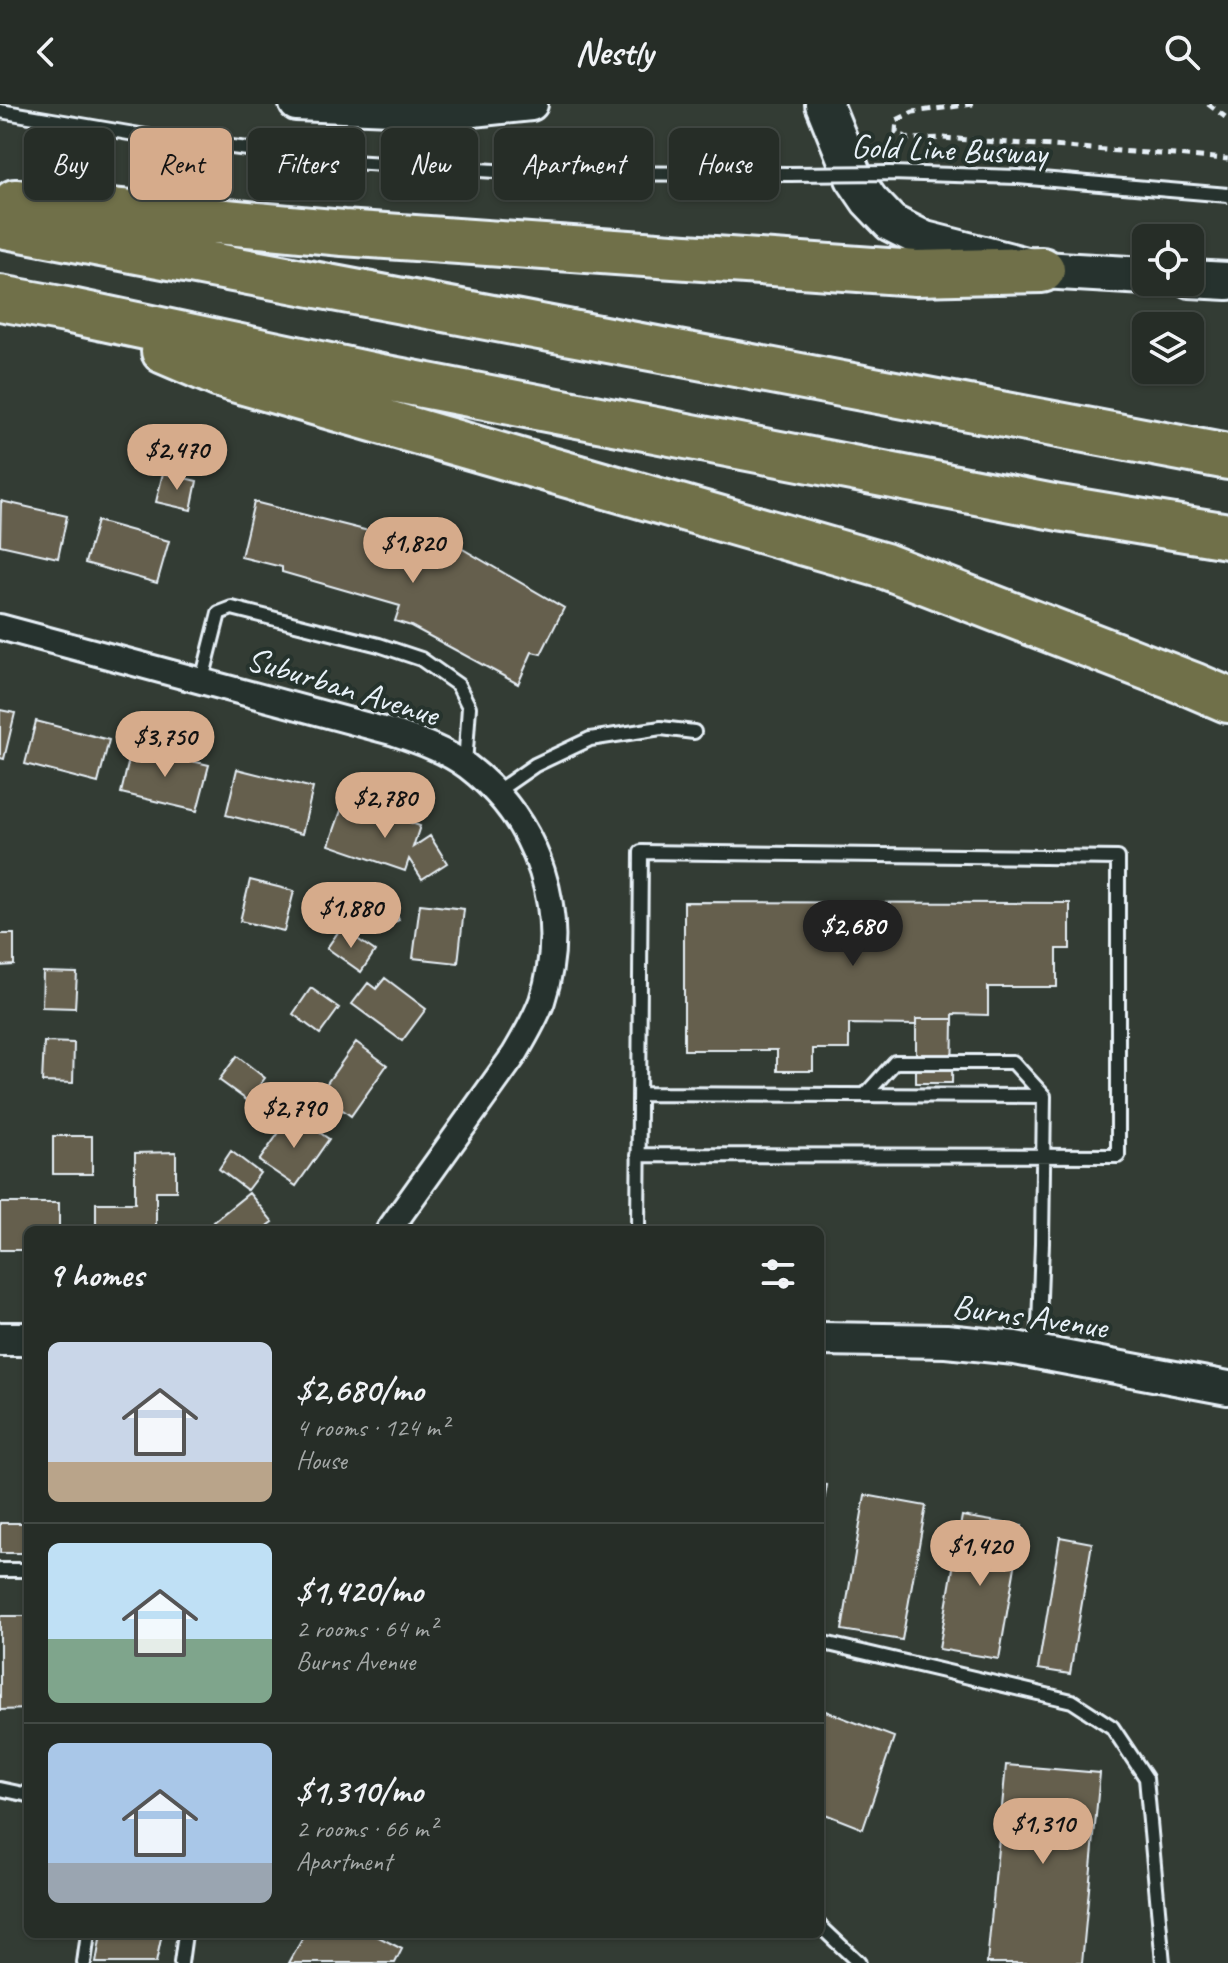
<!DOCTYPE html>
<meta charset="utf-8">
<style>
:root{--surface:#262d27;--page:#2e352f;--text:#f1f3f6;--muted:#a4a8a7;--line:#424944;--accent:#d6ab8b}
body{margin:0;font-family:Caveat,sans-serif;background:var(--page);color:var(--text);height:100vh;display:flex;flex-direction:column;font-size:30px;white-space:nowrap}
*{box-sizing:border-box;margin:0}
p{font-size:26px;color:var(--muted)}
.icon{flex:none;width:44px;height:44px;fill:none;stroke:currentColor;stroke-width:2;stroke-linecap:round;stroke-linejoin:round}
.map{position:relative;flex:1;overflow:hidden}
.panel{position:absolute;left:24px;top:1122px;width:800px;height:712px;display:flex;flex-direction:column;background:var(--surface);border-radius:12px;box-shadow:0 2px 6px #0004,0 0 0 2px var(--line)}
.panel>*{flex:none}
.top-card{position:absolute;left:24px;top:24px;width:800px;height:72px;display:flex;gap:16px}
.tools{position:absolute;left:1132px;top:120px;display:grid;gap:16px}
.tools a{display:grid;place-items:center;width:72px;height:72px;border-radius:12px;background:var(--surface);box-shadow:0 2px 6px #0004,0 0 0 2px var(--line);font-size:40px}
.price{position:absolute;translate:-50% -68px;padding:0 18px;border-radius:28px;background:var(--accent);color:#111;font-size:26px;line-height:52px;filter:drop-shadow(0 2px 4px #0008)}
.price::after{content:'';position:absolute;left:50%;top:48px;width:24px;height:18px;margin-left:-12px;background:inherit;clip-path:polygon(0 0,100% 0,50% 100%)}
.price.selected{background:#222;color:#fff}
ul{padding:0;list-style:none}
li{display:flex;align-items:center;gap:24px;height:200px;padding:0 24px}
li+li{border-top:2px solid var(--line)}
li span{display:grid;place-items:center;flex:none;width:224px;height:160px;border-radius:12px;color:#555}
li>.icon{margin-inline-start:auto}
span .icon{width:96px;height:96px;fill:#fffc;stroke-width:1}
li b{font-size:34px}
h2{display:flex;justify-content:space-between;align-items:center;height:96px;padding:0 24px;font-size:34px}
.chip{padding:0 28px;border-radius:12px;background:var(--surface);box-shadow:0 2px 6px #0004,0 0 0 2px var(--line);font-size:28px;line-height:72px}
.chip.selected{background:var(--accent);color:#111}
header{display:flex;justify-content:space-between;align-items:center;height:104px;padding:0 24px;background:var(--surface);font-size:36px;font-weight:700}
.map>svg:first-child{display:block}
.building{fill:#655e4e;stroke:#e8f1f8;stroke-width:2}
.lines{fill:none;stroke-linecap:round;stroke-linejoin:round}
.service-casing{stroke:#e8f1f8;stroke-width:18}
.minor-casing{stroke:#e8f1f8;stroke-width:30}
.tertiary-casing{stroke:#e8f1f8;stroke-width:38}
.secondary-casing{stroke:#e8f1f8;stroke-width:42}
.motorway-casing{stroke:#e8f1f8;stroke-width:50}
.path{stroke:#e8f1f8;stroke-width:5;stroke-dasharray:8 6;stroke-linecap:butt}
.service{stroke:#26332d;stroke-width:12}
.minor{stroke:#26332d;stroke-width:24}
.tertiary{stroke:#26332d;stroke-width:32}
.secondary{stroke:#26332d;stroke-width:36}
.motorway{stroke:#70704a;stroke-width:44}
.service-bridge-casing{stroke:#e8f1f8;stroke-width:18;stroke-linecap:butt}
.service-bridge{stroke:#26332d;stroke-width:12}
.labels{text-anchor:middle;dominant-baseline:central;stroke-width:8;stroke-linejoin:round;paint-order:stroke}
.street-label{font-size:34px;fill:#e8f1f8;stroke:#26332d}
</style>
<header><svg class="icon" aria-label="back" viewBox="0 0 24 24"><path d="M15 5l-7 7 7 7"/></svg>Nestly<svg class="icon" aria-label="search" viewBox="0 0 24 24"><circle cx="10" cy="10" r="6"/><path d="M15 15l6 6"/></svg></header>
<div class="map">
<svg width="1228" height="1859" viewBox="0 0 1228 1859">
<rect width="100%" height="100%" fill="#333c34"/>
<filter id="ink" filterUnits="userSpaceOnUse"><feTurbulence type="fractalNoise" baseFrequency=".0125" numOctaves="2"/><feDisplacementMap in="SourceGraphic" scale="16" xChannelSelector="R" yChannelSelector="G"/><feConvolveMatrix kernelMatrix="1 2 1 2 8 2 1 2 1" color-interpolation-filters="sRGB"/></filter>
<g filter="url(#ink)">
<path class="building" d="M163 369 197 377 191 406 156 398Z
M1 397 67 412 58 454 0 441Z
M254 398 424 441 421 456 437 458 449 437 564 504 541 550 532 548 518 580 411 522 395 517 400 502 282 468V463L241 453Z
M97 417 169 437 157 479 85 459Z
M0 606 15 609 4 655 0 654Z
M36 617 109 636 98 679 25 660Z
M132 643 209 661 197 707 121 689Z
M237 665 313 684 302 730 226 711Z
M345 695 420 722 413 743 430 732 447 759 422 775 409 755 405 767 329 741Z
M250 776 294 787 284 827 240 817Z
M391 796 399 816 368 830 365 821 353 826 348 815Z
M684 798 1070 799V845H1057V883H988V911L953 910V915H916V921L849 920V945H813V967H777V946H684Z
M420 800 464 805 458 859 413 854Z
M341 824 375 847 361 868 327 844Z
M0 830H14V861L0 862Z
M43 868 77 869 75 904 42 903Z
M385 874 426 905 402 937 352 900 368 879 376 885Z
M311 884 339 904 320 930 293 910Z
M916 915H953L952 979H916Z
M44 938 74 939 73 979 42 978Z
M356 938 387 961 351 1012 320 989Z
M237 952 265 974 248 997 219 976Z
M292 1010 329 1035 296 1082 259 1057Z
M53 1032H92V1070H53Z
M231 1047 260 1069 247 1086 219 1065Z
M176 1048V1087H156V1126H96V1099H135V1049Z
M249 1089 273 1118 262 1126H220L213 1118Z
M0 1099H59V1126H28V1146H0Z
M820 1380 827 1381 820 1420Z
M865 1391 926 1402 902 1536 842 1526Z
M962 1412 1022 1422 999 1555 939 1545Z
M0 1419H28V1449H0Z
M1060 1433 1092 1439 1070 1570 1038 1565Z
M0 1512H28V1605L0 1606Z
M820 1605 894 1633 863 1725 820 1708Z
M1006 1661 1100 1669 1082 1859H987Z
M101 1830H162L156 1859H96Z
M305 1830H373L402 1845 395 1859H289Z"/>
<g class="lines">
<defs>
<path id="service" d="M0 7 152 33 352 58 526 69 789 70
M202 576 219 509 232 504 379 541 421 555 458 581 469 603 465 661
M496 688 535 661 590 635 661 624 694 628
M639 990 1044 992 1042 1139 1038 1248
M865 991 895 958H1013L1044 992
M638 1126 641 748 1118 754V1052L638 1051
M0 1466H28
M820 1538 1072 1597 1112 1623 1146 1674 1163 1859
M0 1685 28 1691
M820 1822 859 1859
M84 1859 88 1830
M181 1859 185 1830"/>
<path id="minor" d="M0 523 395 629C421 638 445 646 467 662 539 717 570 810 542 897 535 916 524 934 514 951L389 1126"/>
<path id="tertiary" d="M296 0 463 7 531 0
M0 1235H28
M820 1235 946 1237 1015 1244 1228 1284"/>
<path id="secondary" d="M824 0 854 74 869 96 891 119 925 136 1042 166 1146 172
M1190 175 1228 177"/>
<path id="motorway" d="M15 98 343 129 916 169 1042 166
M0 121 1228 353
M0 194 66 206 376 272 1059 404 1228 432
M164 247 220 271 885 462 1193 581 1228 596"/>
</defs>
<use href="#service" class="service-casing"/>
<use href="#minor" class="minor-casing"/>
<use href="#tertiary" class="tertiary-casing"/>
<use href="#secondary" class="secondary-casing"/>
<use href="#motorway" class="motorway-casing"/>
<path class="path" d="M973 0 913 8 897 16 896 28 909 35 943 34 1228 55
M1208 0 1228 15"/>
<use href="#service" class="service"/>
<use href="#minor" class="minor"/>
<use href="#tertiary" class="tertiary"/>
<use href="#secondary" class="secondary"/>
<use href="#motorway" class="motorway"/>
<defs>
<path id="service-bridge" d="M789 70 890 69 1018 73 1228 91"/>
</defs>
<use href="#service-bridge" class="service-bridge-casing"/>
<use href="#service-bridge" class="service-bridge"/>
</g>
</g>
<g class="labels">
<g class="street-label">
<text transform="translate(949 45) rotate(2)">Gold Line Busway</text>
<text transform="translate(343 582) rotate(17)">Suburban Avenue</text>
<text transform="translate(1030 1212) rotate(8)">Burns Avenue</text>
</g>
</g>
</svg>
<div class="tools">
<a><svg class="icon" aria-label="locate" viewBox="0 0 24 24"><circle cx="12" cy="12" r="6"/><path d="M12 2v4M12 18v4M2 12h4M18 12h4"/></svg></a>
<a><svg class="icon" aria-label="layers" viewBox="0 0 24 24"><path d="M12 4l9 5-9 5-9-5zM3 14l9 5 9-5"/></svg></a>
</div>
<b class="price" style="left:177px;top:388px">$2,470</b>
<b class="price" style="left:413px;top:481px">$1,820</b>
<b class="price" style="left:165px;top:675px">$3,750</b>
<b class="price" style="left:385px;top:736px">$2,780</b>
<b class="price" style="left:351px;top:846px">$1,880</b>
<b class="price selected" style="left:853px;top:864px">$2,680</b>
<b class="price" style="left:294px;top:1046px">$2,790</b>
<b class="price" style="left:980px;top:1484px">$1,420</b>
<b class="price" style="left:1043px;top:1762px">$1,310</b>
<div class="top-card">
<a class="chip">Buy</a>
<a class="chip selected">Rent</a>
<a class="chip">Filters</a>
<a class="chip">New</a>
<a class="chip">Apartment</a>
<a class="chip">House</a>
</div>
<section class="panel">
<h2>9 homes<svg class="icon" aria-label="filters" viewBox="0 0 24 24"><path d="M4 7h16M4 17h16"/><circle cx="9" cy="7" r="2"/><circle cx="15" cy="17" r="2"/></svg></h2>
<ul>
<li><span style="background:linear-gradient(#c9d6e8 75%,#b9a48a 0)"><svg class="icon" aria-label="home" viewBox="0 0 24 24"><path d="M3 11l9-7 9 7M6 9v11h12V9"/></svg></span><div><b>$2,680/mo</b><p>4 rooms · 124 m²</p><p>House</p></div></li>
<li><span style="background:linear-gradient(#bfe0f5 60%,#7fa58c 0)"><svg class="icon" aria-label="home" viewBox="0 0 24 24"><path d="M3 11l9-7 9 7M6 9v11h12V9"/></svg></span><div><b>$1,420/mo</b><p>2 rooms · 64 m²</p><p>Burns Avenue</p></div></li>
<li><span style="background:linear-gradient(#a9c7e8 75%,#9aa5b1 0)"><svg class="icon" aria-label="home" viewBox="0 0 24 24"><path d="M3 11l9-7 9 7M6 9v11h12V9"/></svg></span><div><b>$1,310/mo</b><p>2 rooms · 66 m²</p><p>Apartment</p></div></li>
</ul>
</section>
</div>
